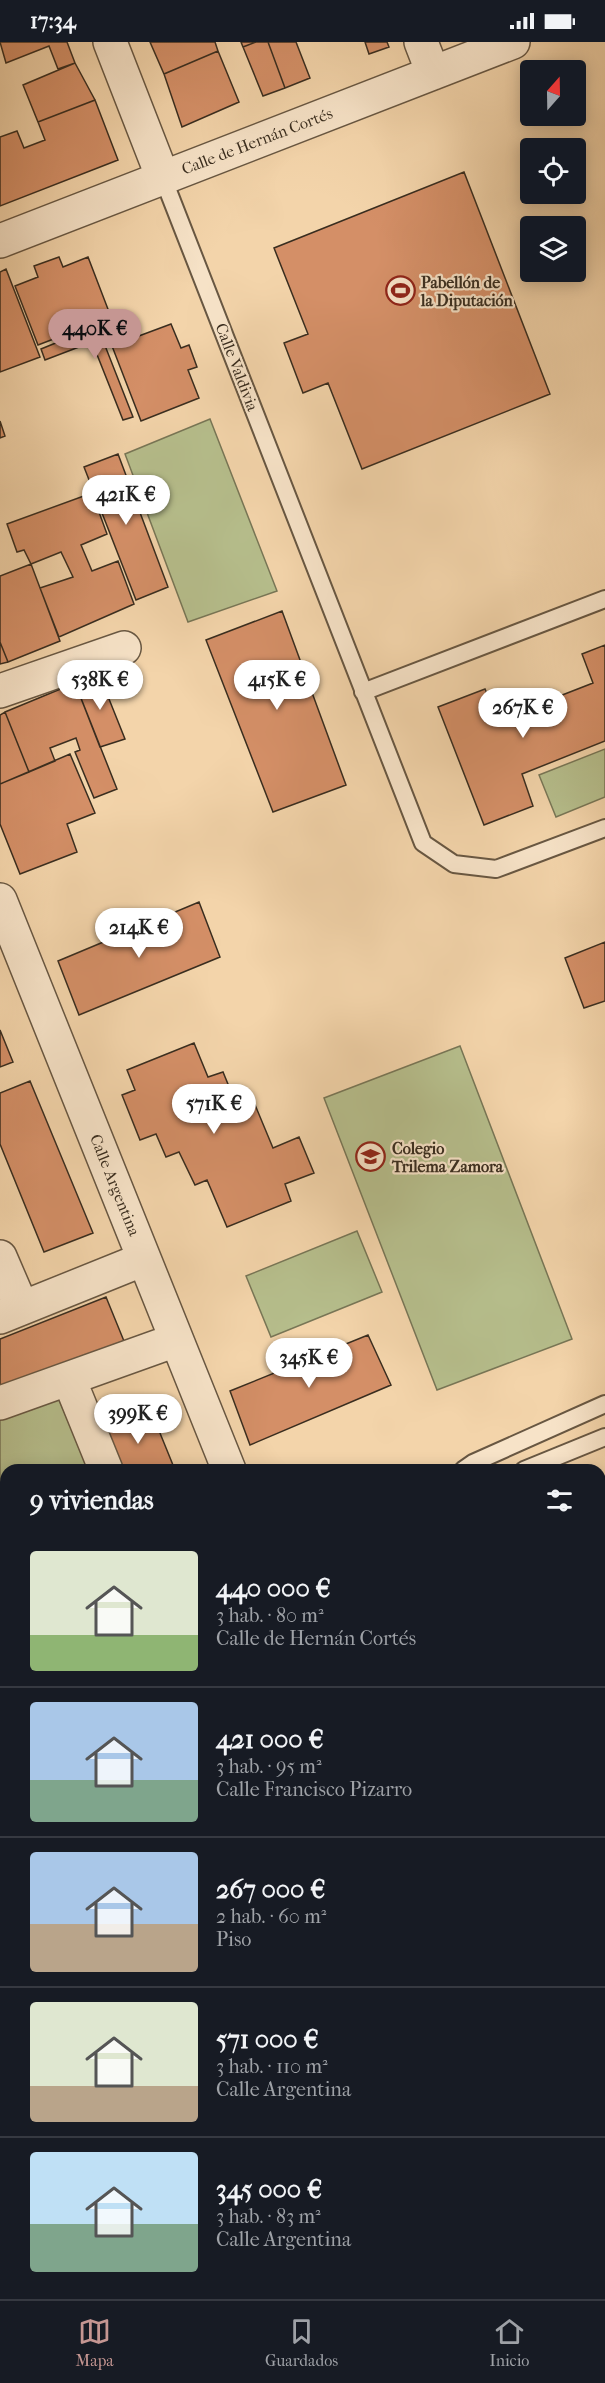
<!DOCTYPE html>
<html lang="es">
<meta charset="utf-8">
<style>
:root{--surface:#171b24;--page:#20242c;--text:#f1f3f6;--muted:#9ea1a6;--line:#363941;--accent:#c59692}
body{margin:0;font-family:"IM FELL French Canon",serif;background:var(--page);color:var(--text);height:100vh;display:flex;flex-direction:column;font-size:22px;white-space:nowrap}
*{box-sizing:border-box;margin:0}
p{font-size:20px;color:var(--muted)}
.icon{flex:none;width:33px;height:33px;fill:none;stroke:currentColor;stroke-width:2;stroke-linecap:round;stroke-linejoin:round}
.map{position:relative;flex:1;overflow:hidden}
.panel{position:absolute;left:0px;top:1422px;width:606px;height:836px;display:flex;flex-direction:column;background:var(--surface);border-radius:18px 18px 0 0;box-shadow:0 3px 15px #0003}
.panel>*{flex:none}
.needle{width:39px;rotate:20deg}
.controls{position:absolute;left:520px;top:18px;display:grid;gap:12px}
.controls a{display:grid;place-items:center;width:66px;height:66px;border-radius:6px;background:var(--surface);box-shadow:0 3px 15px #0003;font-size:30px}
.price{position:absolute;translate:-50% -51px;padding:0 14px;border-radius:21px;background:#fff;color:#222;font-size:20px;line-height:39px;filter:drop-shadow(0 2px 3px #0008)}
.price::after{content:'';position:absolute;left:50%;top:36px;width:18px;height:14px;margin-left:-9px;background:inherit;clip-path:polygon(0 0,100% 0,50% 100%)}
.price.active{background:var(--accent);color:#111}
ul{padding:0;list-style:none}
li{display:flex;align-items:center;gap:18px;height:150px;padding:0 30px}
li+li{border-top:2px solid var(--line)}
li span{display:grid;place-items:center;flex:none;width:168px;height:120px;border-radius:6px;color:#555}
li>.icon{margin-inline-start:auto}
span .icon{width:72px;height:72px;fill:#fffc;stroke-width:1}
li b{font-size:26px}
h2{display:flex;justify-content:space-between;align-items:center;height:72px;padding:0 30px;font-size:26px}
.status{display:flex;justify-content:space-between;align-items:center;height:42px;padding:0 30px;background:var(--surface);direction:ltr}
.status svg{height:16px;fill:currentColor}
.dock{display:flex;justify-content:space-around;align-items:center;height:84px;border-top:2px solid var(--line);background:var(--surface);font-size:16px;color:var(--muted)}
.dock a{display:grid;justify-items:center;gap:3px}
.dock .active{color:var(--accent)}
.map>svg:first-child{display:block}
.green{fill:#b6be8c;stroke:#787656;stroke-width:1.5}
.building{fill:#d48f67;stroke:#392d1f;stroke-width:1.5}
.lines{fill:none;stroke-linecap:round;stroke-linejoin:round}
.lane-casing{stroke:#685742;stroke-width:20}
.street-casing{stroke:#685742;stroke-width:36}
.lane{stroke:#f7e3c8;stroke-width:16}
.street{stroke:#f7e3c8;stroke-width:33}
.labels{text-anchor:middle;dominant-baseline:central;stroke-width:4.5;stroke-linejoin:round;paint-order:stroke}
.street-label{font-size:16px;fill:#392d1f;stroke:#f7e3c8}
.poi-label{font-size:16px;font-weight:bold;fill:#392d1f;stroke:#f7e3c8;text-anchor:start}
</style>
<div class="status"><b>17:34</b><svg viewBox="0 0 49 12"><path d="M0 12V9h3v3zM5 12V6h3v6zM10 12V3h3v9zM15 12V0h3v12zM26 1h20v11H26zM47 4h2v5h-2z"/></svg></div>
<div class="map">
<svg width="605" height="2257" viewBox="0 0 605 2257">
<rect width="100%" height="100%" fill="#f3d4aa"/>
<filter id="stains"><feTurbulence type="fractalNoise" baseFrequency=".00333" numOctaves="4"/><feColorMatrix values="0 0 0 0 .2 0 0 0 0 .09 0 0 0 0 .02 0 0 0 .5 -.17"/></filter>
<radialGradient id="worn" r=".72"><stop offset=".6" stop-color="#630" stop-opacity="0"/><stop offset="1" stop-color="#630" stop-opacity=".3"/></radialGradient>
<path class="green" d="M210 377 277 549 188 580 125 412Z
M605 707V755L556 775 539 733Z
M460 1004 572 1297 437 1348 324 1056Z
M357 1189 382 1250 271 1295 246 1234Z
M57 1353 89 1428H6V1489L0 1485V1376Z"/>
<path class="building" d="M0 0H67L75 21 58 27 49 4 6 21Z
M150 0H215L218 9 164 32Z
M241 0H256L243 5Z
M256 0H268L285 46 263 54 243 5Z
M268 0H296L310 36 285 46Z
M365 0H387L389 5 369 12Z
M218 9 239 60 182 85 164 32Z
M75 21 95 58 38 80 23 43Z
M95 58 118 118 0 164V95L17 89 24 106 45 98 38 80Z
M464 130 550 352 362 427 328 341 303 351 284 301 308 292 274 206Z
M59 215 63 225 88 215 111 275 38 303 15 244 38 235 34 224Z
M6 227 40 315 0 330V230Z
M107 280 113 292 102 296 133 375 123 378 92 300 45 318 41 307Z
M171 282 181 306 189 303 197 325 188 328 199 356 141 379 112 304Z
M0 379 5 394 0 396Z
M118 412 168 545 136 558 84 425Z
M92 451 107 492 81 503 92 529 118 519 134 562 59 595 40 546 73 535 61 510 31 522 24 508 17 510 7 482Z
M31 522 60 599 8 620 0 600V534Z
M282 569 346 743 273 770 206 598Z
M0 600 8 620 0 622Z
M605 603V699L522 732 533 764 484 783 438 665 485 647 498 678 593 641 582 612Z
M99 632 125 697 100 705 75 641Z
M75 641 117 747 94 756 75 710 80 708 76 696 50 706 55 719 29 730 5 670Z
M5 670 29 730 0 742V673Z
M70 712 95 771 67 782 77 810 20 832 0 782V742Z
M199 860 220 915 79 973 58 919Z
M605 900V959L584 966 565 916Z
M0 988 13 1020 0 1025Z
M194 1001 208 1035 223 1030 237 1064 253 1058 273 1106 299 1095 314 1131 285 1142 291 1159 227 1185 207 1138 195 1143 179 1110 166 1115 156 1092 140 1098 122 1053 135 1048 127 1028Z
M30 1039 93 1191 44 1210 0 1102V1051Z
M106 1255 126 1304 0 1353V1297Z
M368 1293 391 1343 250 1403 230 1349Z
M151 1369 175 1428H116L101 1389Z
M605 1447V1634L600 1636V1449Z
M6 1517V1575L4 1576 0 1566V1519Z
M6 1686V1913L0 1916V1689Z
M600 1835 605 1846V1893L600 1894Z
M2 2127 6 2137V2185L0 2187V2128Z
M37 2252H280L282 2257H24Z"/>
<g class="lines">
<defs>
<path id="lane" d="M163 136 423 801 454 822 496 827 605 786
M363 650 605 557
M463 1428 473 1421 605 1362
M524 1428 605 1395"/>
<path id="street" d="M110 0 163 136
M421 0 433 31
M0 199 513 0
M0 649 124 606
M0 858 229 1428
M0 1215 22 1266
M0 1275 144 1217
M69 1337 106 1428
M0 1361 176 1298
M0 1502 6 1499
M0 1624 6 1622
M0 2227 6 2224
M318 2252 321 2257"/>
</defs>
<use href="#lane" class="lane-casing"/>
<use href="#street" class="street-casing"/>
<use href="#lane" class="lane"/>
<use href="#street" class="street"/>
</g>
<defs>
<symbol id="stadium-ring" viewBox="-11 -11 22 22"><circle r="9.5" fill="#f7e3c8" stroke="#8f2418" stroke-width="1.5"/><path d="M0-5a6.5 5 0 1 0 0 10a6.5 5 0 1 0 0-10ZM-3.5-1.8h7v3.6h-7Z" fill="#8f2418"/></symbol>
<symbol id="school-ring" viewBox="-11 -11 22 22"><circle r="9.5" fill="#f7e3c8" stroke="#8f2418" stroke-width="1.5"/><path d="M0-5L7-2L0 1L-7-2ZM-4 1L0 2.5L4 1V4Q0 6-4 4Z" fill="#8f2418"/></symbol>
</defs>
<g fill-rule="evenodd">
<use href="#stadium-ring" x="384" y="232" width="33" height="33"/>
<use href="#school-ring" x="354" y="1098" width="33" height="33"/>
</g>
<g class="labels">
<g class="street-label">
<text transform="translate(257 99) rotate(-21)">Calle de Hernán Cortés</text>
<text transform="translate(237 325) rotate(69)">Calle Valdivia</text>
<text transform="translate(115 1143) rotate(68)">Calle Argentina</text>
</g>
<g class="poi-label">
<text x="421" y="240">Pabellón de<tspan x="421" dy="18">la Diputación</tspan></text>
<text x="392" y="1106">Colegio<tspan x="392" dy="18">Trilema Zamora</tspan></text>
</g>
</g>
<rect width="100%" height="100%" filter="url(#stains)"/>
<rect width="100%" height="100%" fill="url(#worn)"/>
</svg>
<div class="controls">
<a><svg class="needle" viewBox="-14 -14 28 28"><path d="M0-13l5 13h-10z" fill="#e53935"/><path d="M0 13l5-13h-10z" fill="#9ea1a6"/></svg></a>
<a><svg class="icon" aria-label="locate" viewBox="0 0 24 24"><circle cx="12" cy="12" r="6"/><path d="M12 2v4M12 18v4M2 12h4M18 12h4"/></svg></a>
<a><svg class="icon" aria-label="layers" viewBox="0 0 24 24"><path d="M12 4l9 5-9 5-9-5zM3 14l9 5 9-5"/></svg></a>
</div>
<b class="price active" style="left:95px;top:318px">440K €</b>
<b class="price" style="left:126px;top:484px">421K €</b>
<b class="price" style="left:100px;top:669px">538K €</b>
<b class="price" style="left:277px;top:669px">415K €</b>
<b class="price" style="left:523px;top:697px">267K €</b>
<b class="price" style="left:139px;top:917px">214K €</b>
<b class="price" style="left:214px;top:1093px">571K €</b>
<b class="price" style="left:309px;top:1347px">345K €</b>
<b class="price" style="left:138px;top:1403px">399K €</b>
<section class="panel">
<h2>9 viviendas<svg class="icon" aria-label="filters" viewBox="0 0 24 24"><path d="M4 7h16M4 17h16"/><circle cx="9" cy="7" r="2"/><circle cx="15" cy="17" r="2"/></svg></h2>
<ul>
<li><span style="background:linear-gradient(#dfe7d0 70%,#8fb573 0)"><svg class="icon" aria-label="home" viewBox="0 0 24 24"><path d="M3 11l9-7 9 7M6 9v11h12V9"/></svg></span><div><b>440 000 €</b><p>3 hab. · 80 m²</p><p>Calle de Hernán Cortés</p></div></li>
<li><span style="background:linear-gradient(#a9c7e8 65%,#7fa58c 0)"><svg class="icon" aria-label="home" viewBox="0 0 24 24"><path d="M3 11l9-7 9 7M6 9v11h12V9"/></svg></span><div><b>421 000 €</b><p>3 hab. · 95 m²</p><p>Calle Francisco Pizarro</p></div></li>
<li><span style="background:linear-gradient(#a9c7e8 60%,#b9a48a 0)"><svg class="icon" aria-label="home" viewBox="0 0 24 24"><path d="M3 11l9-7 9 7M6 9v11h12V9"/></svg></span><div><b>267 000 €</b><p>2 hab. · 60 m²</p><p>Piso</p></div></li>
<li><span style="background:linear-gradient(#dfe7d0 70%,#b9a48a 0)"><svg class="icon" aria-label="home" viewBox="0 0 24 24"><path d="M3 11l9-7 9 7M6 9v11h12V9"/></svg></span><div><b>571 000 €</b><p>3 hab. · 110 m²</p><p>Calle Argentina</p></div></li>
<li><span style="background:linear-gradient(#bfe0f5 60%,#7fa58c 0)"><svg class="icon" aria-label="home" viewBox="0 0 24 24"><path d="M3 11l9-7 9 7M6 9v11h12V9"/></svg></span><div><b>345 000 €</b><p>3 hab. · 83 m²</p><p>Calle Argentina</p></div></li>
</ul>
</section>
</div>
<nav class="dock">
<a class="active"><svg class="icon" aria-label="map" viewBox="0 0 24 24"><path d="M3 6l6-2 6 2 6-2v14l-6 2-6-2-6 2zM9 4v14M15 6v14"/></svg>Mapa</a>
<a><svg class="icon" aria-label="saved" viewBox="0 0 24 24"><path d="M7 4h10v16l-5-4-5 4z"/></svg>Guardados</a>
<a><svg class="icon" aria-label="home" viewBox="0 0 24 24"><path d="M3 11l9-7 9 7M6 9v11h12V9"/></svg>Inicio</a>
</nav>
